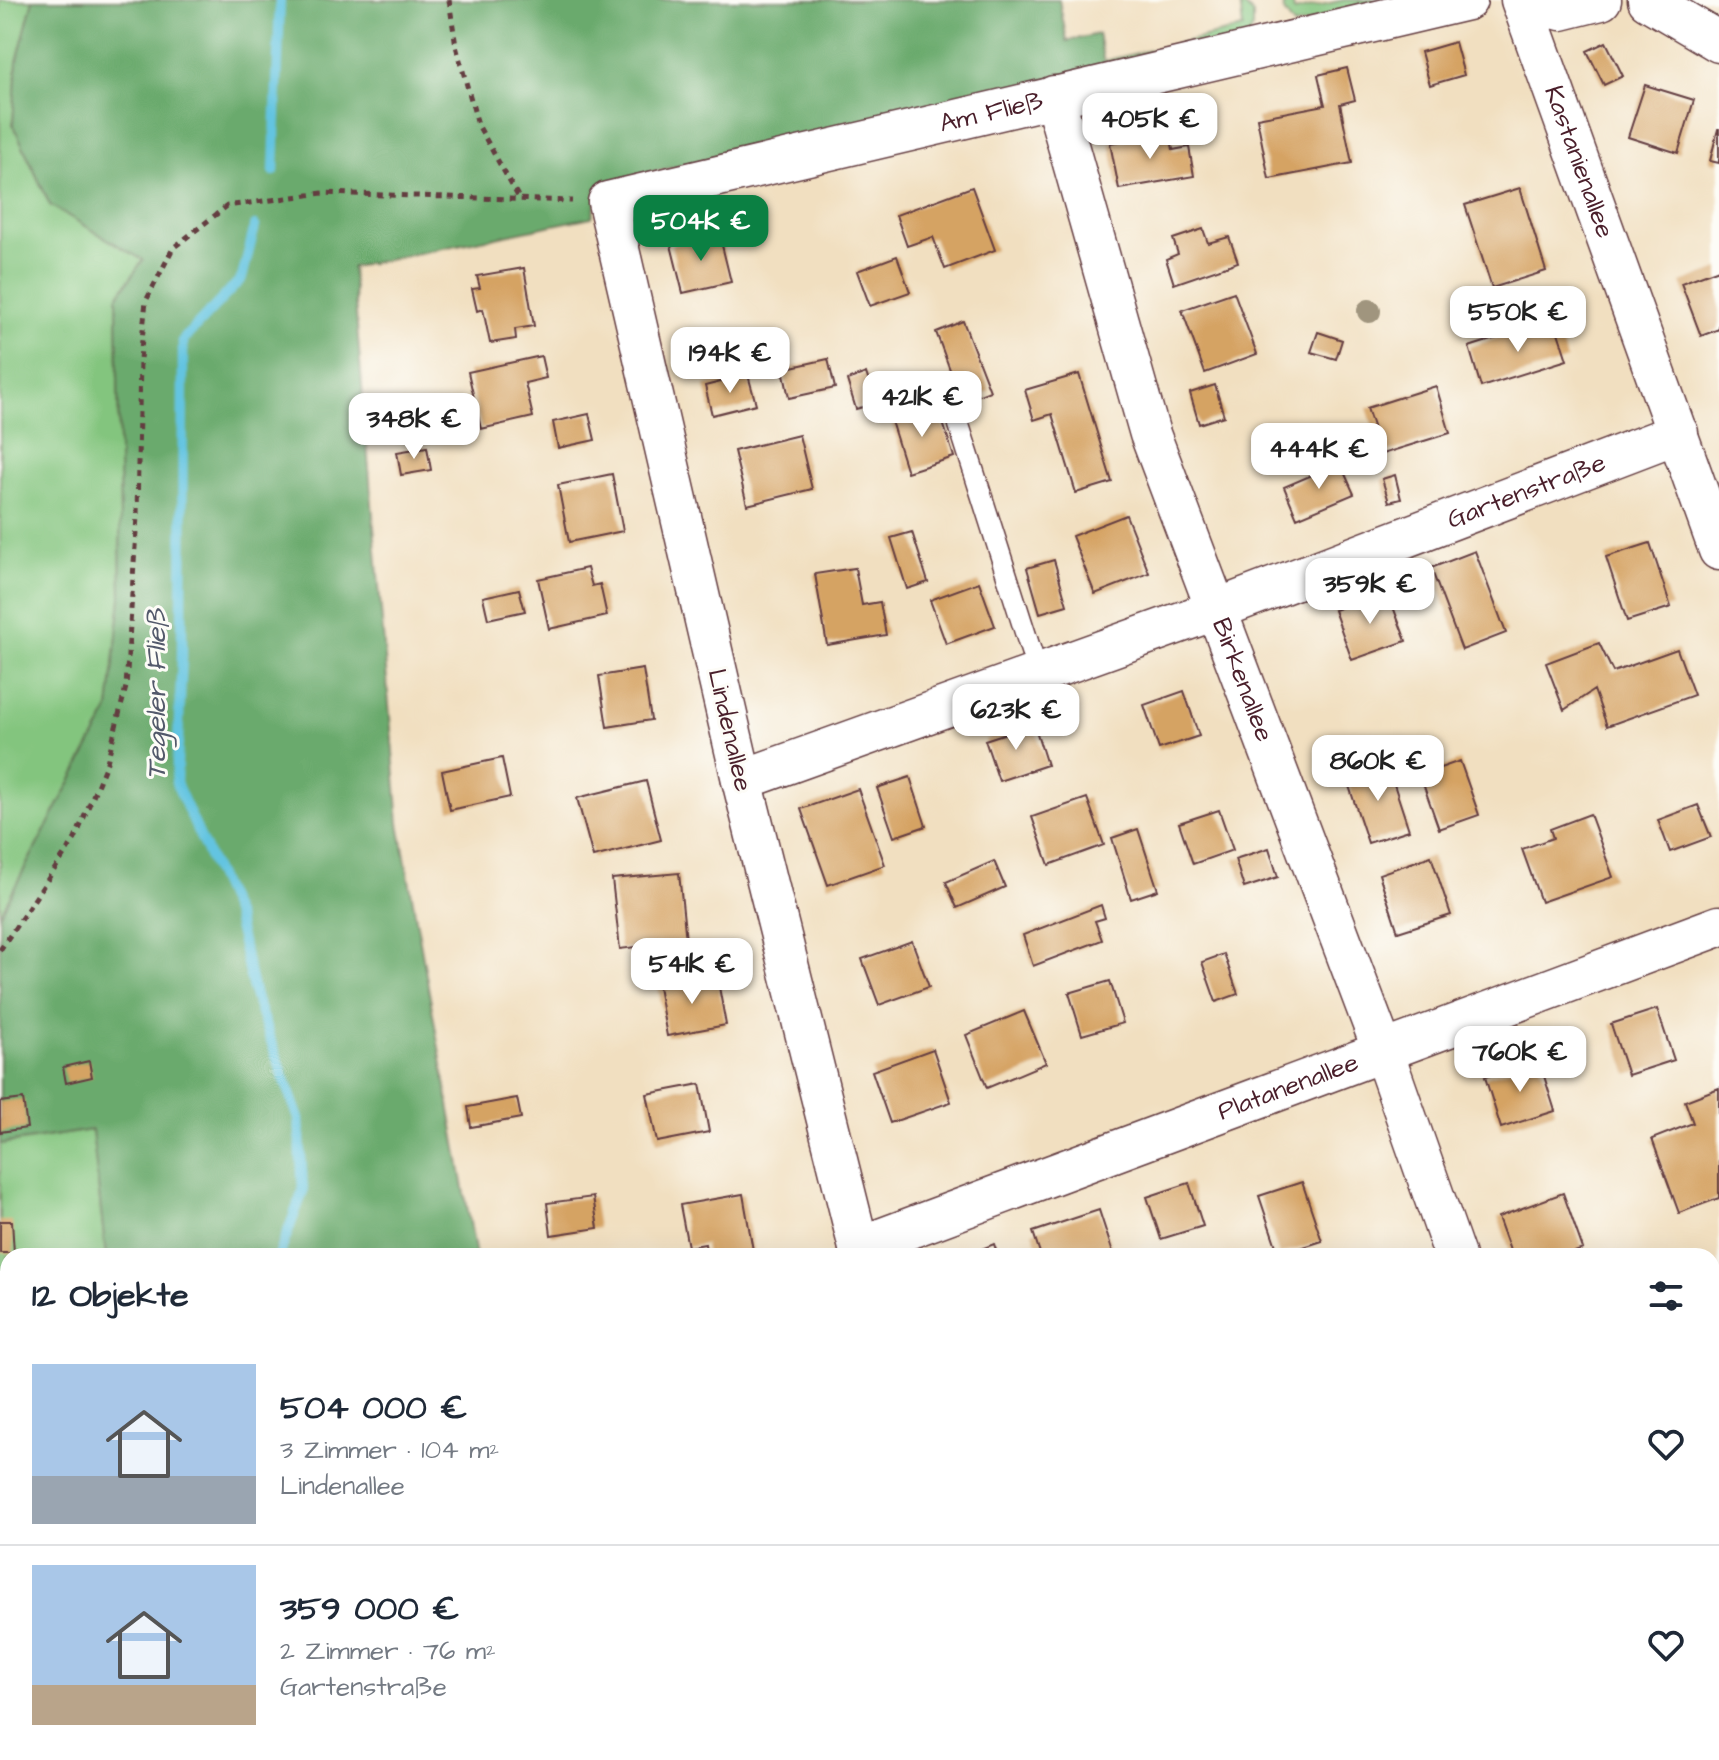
<!DOCTYPE html>
<html lang="de">
<meta charset="utf-8">
<style>
:root{--surface:#fff;--page:#f2f2f3;--text:#1f2937;--muted:#747a83;--line:#e0e1e3;--accent:#0b8043}
body{margin:0;font-family:"Architects Daughter",sans-serif;background:var(--page);color:var(--text);height:100vh;display:flex;flex-direction:column;font-size:30px;white-space:nowrap}
*{box-sizing:border-box;margin:0}
p{font-size:26px;color:var(--muted)}
.icon{flex:none;width:44px;height:44px;fill:none;stroke:currentColor;stroke-width:2;stroke-linecap:round;stroke-linejoin:round}
.map{position:relative;flex:1;overflow:hidden}
.side{position:absolute;left:0px;top:1248px;width:1720px;height:512px;display:flex;flex-direction:column;background:var(--surface);border-radius:24px 24px 0 0;box-shadow:0 8px 32px #0002}
.side>*{flex:none}
.price{position:absolute;translate:-50% -68px;padding:0 18px;border-radius:16px;background:#fff;color:#222;font-size:26px;line-height:52px;filter:drop-shadow(0 2px 4px #0008)}
.price::after{content:'';position:absolute;left:50%;top:48px;width:24px;height:18px;margin-left:-12px;background:inherit;clip-path:polygon(0 0,100% 0,50% 100%)}
.price.current{background:var(--accent);color:#fff}
ul{padding:0;list-style:none}
li{display:flex;align-items:center;gap:24px;height:200px;padding:0 32px}
li+li{border-top:2px solid var(--line)}
li span{display:grid;place-items:center;flex:none;width:224px;height:160px;border-radius:0px;color:#555}
li>.icon{margin-inline-start:auto}
span .icon{width:96px;height:96px;fill:#fffc;stroke-width:1}
li b{font-size:34px}
h2{display:flex;justify-content:space-between;align-items:center;height:96px;padding:0 32px;font-size:34px}
.map>svg:first-child{display:block}
.green{fill:#83c57e;stroke:#667254;stroke-width:2}
.forest{fill:#6aaa6d;stroke:#5a644c;stroke-width:2}
.lines{fill:none;stroke-linecap:round;stroke-linejoin:round}
.stream{stroke:#63c4e1;stroke-width:10}
.building{fill:#d5a364}
.service-casing{stroke:#633c41;stroke-width:23}
.minor-casing{stroke:#633c41;stroke-width:43}
.path{stroke:#633c41;stroke-width:5;stroke-dasharray:6 6;stroke-linecap:butt}
.service{stroke:#fff;stroke-width:20}
.minor{stroke:#fff;stroke-width:40}
.tree{fill:#a0957e}
.labels{text-anchor:middle;dominant-baseline:central;stroke-width:6;stroke-linejoin:round;paint-order:stroke}
.street-label{font-size:26px;fill:#4a1f2b;stroke:#fdfcf7}
.water-label{font-size:28px;font-style:italic;fill:#53596b;stroke:#fdfcf7}
</style>
<div class="map">
<svg width="1719" height="1760" viewBox="0 0 1719 1760">
<rect width="100%" height="100%" fill="#fdfcf7"/>
<filter id="ink" filterUnits="userSpaceOnUse"><feTurbulence type="fractalNoise" baseFrequency=".0125" numOctaves="2"/><feDisplacementMap in="SourceGraphic" scale="16" xChannelSelector="R" yChannelSelector="G"/><feConvolveMatrix kernelMatrix="1 2 1 2 8 2 1 2 1" color-interpolation-filters="sRGB"/></filter>
<filter id="wash" filterUnits="userSpaceOnUse"><feTurbulence type="fractalNoise" baseFrequency=".006" numOctaves="4" result="noise"/><feDisplacementMap in="SourceGraphic" scale="32" xChannelSelector="R" yChannelSelector="G"/><feGaussianBlur stdDeviation="1.8" result="paint"/><feColorMatrix in="noise" values="0 0 0 0 0 0 0 0 0 0 0 0 0 0 0 0 0 1.4 0 .05"/><feComposite in="paint" operator="in"/></filter>
<g filter="url(#wash)">
<rect width="100%" height="100%" fill="#f1dfc0"/>
<path class="green" d="M0 0H33L17 62 13 124 50 205 143 260 117 298 121 598 109 710 0 915Z
M1283 0H1292L1294 11 1344 0H1422L1294 26 1284 12Z
M1240 2 1253 14V28L1248 38 1106 73 1104 61 1243 28Z
M92 1130 106 1256H8V1752H162L163 1760H0V1144Z"/>
<path class="forest" d="M33 0H1059L1067 41 1098 34 1106 73 601 183 592 217 352 267 399 823 476 1256H106L92 1130 0 1144V915L109 710 121 598 117 297 143 260 50 205 13 124 17 62Z
M162 1752H582L585 1760H163Z"/>
<g class="lines">
<path class="stream" d="M274 171 280 0
M255 226 242 278 183 340 182 658 176 783 236 917 255 997 299 1119 303 1191 279 1256
M316 1752 318 1760"/>
</g>
<g id="blocks">
<path class="building" d="M1455 42 1464 75 1430 85 1421 52Z
M1606 42 1623 76 1604 85 1587 51Z
M1347 68 1355 100 1340 104 1352 163 1269 179 1257 118 1325 105 1318 75Z
M1645 85 1694 100 1678 153 1628 137Z
M1718 129H1719V163L1710 161Z
M1170 131 1173 150 1189 147 1194 176 1119 189 1110 143Z
M972 187 995 250 945 269 933 237 907 246 896 215Z
M1520 188 1546 271 1492 288 1465 205Z
M1203 229 1208 243 1229 237 1238 262 1174 284 1166 259 1178 254 1173 239Z
M719 233 731 282 683 293 671 245Z
M897 256 910 292 870 306 857 271Z
M524 268 534 326 515 329 516 339 490 343 483 309 477 311 472 289 480 288 477 276Z
M1719 269V329L1701 336 1681 283Z
M1234 292 1257 354 1205 373 1182 310Z
M1554 320 1567 360 1481 387 1469 347Z
M963 321 990 391 962 402 936 332Z
M1318 332 1342 340 1336 359 1311 352Z
M541 356 546 378 525 383 533 417 481 429 468 372Z
M828 359 835 388 789 398 783 369Z
M866 373 876 403 856 409 847 380Z
M1079 374 1112 482 1076 493 1052 414 1034 420 1025 390Z
M748 375 756 404 712 415 705 386Z
M1215 385 1224 416 1199 424 1190 393Z
M1436 386 1450 433 1382 454 1367 408Z
M938 407 954 457 907 472 891 421Z
M589 414 595 440 558 448 553 422Z
M799 435 812 489 747 505 734 451Z
M427 447 431 470 401 475 397 452Z
M1340 463 1354 494 1297 518 1284 487Z
M612 474 623 531 569 542 558 485Z
M1395 475 1401 499 1389 502 1382 479Z
M1126 515 1149 573 1095 594 1072 536Z
M912 532 928 582 907 589 891 538Z
M1650 543 1671 607 1627 621 1606 557Z
M1475 551 1506 633 1462 650 1431 568Z
M1054 560 1067 605 1040 613 1027 568Z
M587 568 592 586 600 584 607 616 549 629 538 579Z
M855 568 862 605 880 602 886 635 827 645 815 574Z
M979 582 995 626 946 644 930 600Z
M519 589 525 611 488 619 483 597Z
M1387 591 1406 641 1352 660 1334 610Z
M1599 643 1613 672 1677 649 1694 695 1607 726 1594 690 1564 710 1546 663Z
M643 669 651 720 607 727 599 676Z
M1184 691 1199 736 1159 749 1144 705Z
M1034 724 1047 765 999 781 985 740Z
M502 758 510 797 450 810 442 771Z
M1460 761 1479 815 1439 829 1420 775Z
M1387 763 1409 830 1368 843 1346 777Z
M910 777 926 826 894 837 877 788Z
M646 781 661 840 593 857 577 798Z
M858 789 885 865 828 885 801 809Z
M1087 798 1104 845 1049 865 1032 817Z
M1698 805 1711 837 1670 852 1658 820Z
M1219 810 1233 850 1193 864 1179 823Z
M1590 814 1613 877 1541 902 1522 849 1553 838 1550 829Z
M1138 829 1158 890 1131 899 1112 838Z
M1269 848 1278 877 1244 888 1235 859Z
M1431 856 1451 915 1398 932 1379 874Z
M994 861 1005 887 957 908 946 882Z
M679 873 686 941 620 949 612 879Z
M1101 905 1105 918 1095 921 1102 940 1033 966 1023 935Z
M912 941 929 987 879 1005 862 959Z
M1224 954 1238 994 1216 1002 1202 962Z
M717 976 726 1025 667 1036 658 987Z
M1110 981 1123 1023 1082 1035 1069 993Z
M1657 1009 1674 1060 1628 1075 1611 1024Z
M1024 1011 1046 1063 987 1088 966 1035Z
M933 1049 951 1102 890 1123 872 1071Z
M1539 1060 1555 1111 1501 1128 1485 1077Z
M89 1061 92 1077 66 1083 63 1067Z
M700 1084 709 1132 657 1142 647 1094Z
M1719 1088V1198L1679 1213 1652 1139 1693 1123 1685 1101Z
M517 1098 521 1118 471 1127 468 1107Z
M23 1099 27 1128 0 1132V1102Z
M1302 1182 1322 1241 1279 1255 1259 1196Z
M1189 1183 1203 1226 1161 1239 1147 1197Z
M1563 1193 1583 1249 1564 1256H1512L1498 1217Z
M743 1194 754 1256H707L705 1244 688 1247 680 1205Z
M593 1197 598 1228 551 1235 547 1203Z
M1099 1210 1114 1256H1041L1033 1232Z
M0 1221H12L14 1253H0Z
M994 1244 998 1256H964Z
M1719 1327V1372L1712 1375V1329Z
M1712 1559 1719 1579V1596L1712 1598Z
M1719 1692V1733L1712 1736V1694Z
M1033 1752H1085L1087 1760H1035Z
M1527 1752H1577V1753L1553 1760H1529Z"/>
</g>
</g>
<g filter="url(#ink)">
<use href="#blocks" fill-opacity="0" stroke="#633c41" stroke-width="2"/>
<g class="lines">
<defs>
<path id="service" d="M959 425 1038 673"/>
<g id="minor">
<path id="s1" d="M1521 0 1719 550"/>
<path d="M1528 0 1561 10 1601 0"/>
<path d="M1648 0 1719 42"/>
<path id="s2" d="M1054 96 1150 434 1383 1051 1455 1256"/>
<path id="s3" d="M742 780 1215 610 1678 433"/>
<path id="s4" d="M859 1247 1719 926"/>
<path id="s5" d="M861 1256 742 780 608 202 1467 0"/>
<path d="M1712 1434 1719 1432"/>
<path d="M975 1752 977 1760"/>
<path d="M1630 1752 1633 1760"/>
</g>
</defs>
<use href="#service" class="service-casing"/>
<use href="#minor" class="minor-casing"/>
<path class="path" d="M449 0 456 46 478 125 520 200
M0 950 75 839 107 762 126 687 137 516 140 359 146 301 173 248 227 206 323 193 572 201"/>
<use href="#service" class="service"/>
<use href="#minor" class="minor"/>
</g>
<circle class="tree" cx="1369" cy="311" r="12"/>
</g>
<g class="labels">
<g class="street-label">
<text stroke="none"><textPath href="#s5" startOffset="1478">Am Fließ</textPath></text>
<text stroke="none"><textPath href="#s1" startOffset="172">Kastanienallee</textPath></text>
<text stroke="none"><textPath href="#s3" startOffset="836">Gartenstraße</textPath></text>
<text stroke="none"><textPath href="#s2" startOffset="614">Birkenallee</textPath></text>
<text transform="translate(730 730) rotate(77)">Lindenallee</text>
<text stroke="none"><textPath href="#s4" startOffset="458">Platanenallee</textPath></text>
</g>
<g class="water-label">
<text transform="translate(156 694) rotate(-90)">Tegeler Fließ</text>
</g>
</g>
</svg>
<b class="price" style="left:1150px;top:161px">405K €</b>
<b class="price current" style="left:701px;top:263px">504K €</b>
<b class="price" style="left:1518px;top:354px">550K €</b>
<b class="price" style="left:730px;top:395px">194K €</b>
<b class="price" style="left:922px;top:439px">421K €</b>
<b class="price" style="left:414px;top:461px">348K €</b>
<b class="price" style="left:1319px;top:491px">444K €</b>
<b class="price" style="left:1370px;top:626px">359K €</b>
<b class="price" style="left:1016px;top:752px">623K €</b>
<b class="price" style="left:1378px;top:803px">860K €</b>
<b class="price" style="left:692px;top:1006px">541K €</b>
<b class="price" style="left:1520px;top:1094px">760K €</b>
<section class="side">
<h2>12 Objekte<svg class="icon" aria-label="filters" viewBox="0 0 24 24"><path d="M4 7h16M4 17h16"/><circle cx="9" cy="7" r="2"/><circle cx="15" cy="17" r="2"/></svg></h2>
<ul>
<li><span style="background:linear-gradient(#a9c7e8 70%,#9aa5b1 0)"><svg class="icon" aria-label="home" viewBox="0 0 24 24"><path d="M3 11l9-7 9 7M6 9v11h12V9"/></svg></span><div><b>504 000 €</b><p>3 Zimmer · 104 m²</p><p>Lindenallee</p></div><svg class="icon" aria-label="heart" viewBox="0 0 24 24"><path d="M12 20l-8-8c-3-5 5-10 8-4 3-6 11-1 8 4z"/></svg></li>
<li><span style="background:linear-gradient(#a9c7e8 75%,#b9a48a 0)"><svg class="icon" aria-label="home" viewBox="0 0 24 24"><path d="M3 11l9-7 9 7M6 9v11h12V9"/></svg></span><div><b>359 000 €</b><p>2 Zimmer · 76 m²</p><p>Gartenstraße</p></div><svg class="icon" aria-label="heart" viewBox="0 0 24 24"><path d="M12 20l-8-8c-3-5 5-10 8-4 3-6 11-1 8 4z"/></svg></li>
</ul>
</section>
</div>
